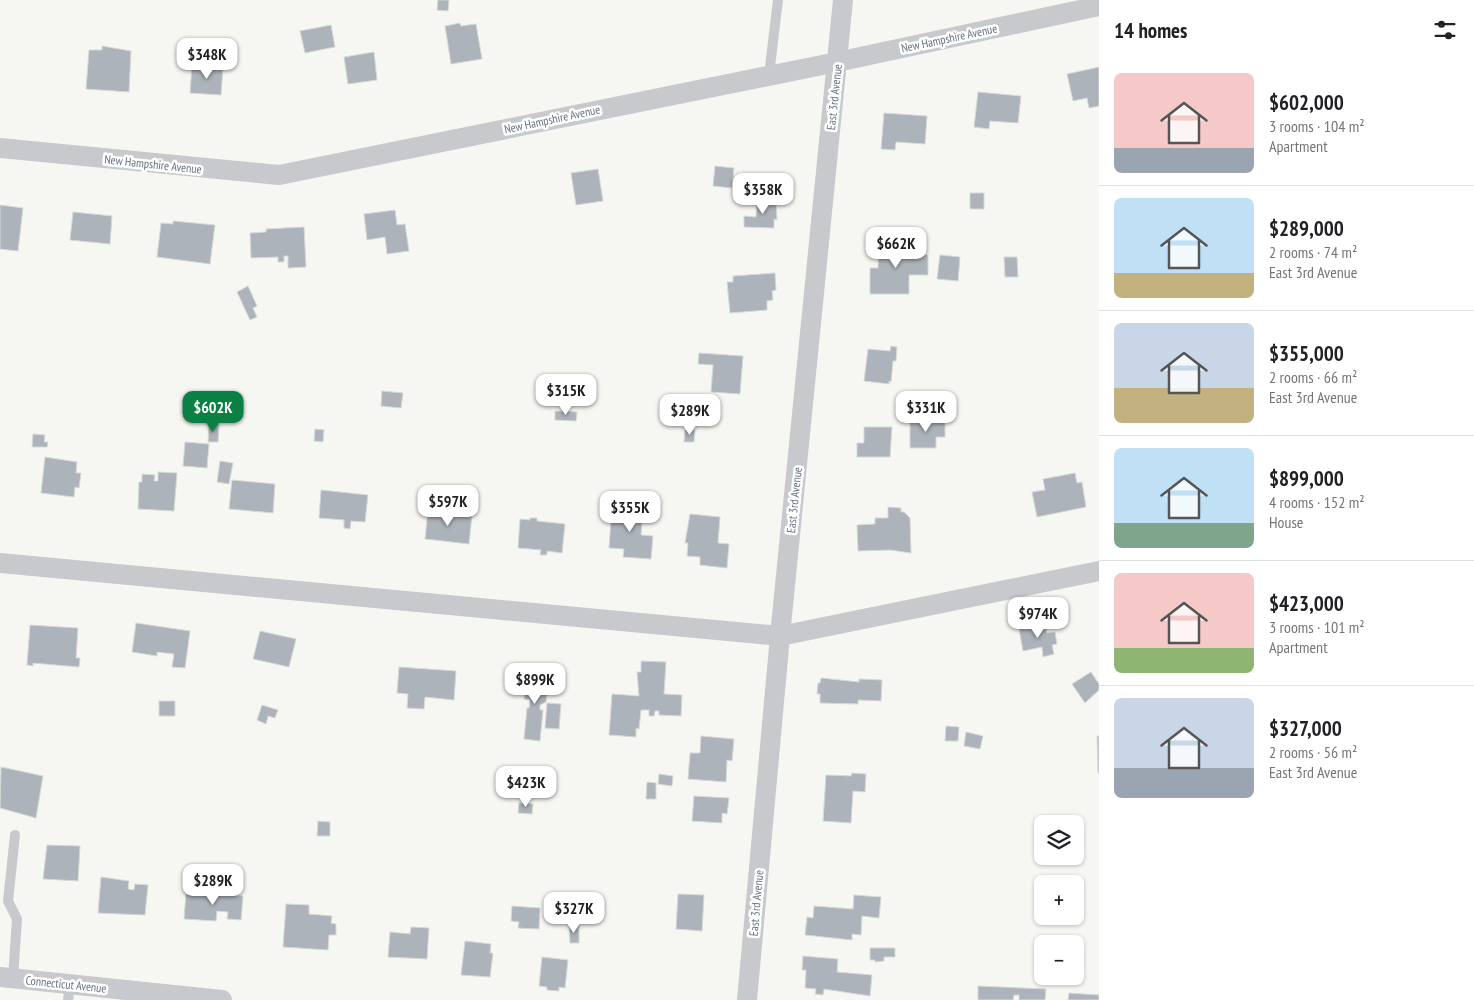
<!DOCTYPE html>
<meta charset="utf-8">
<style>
:root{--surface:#fff;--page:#f2f2f2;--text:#202124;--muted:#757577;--line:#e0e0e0;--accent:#0b8043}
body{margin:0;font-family:"PT Sans Narrow",sans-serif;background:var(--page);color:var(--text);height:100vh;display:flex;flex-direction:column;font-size:19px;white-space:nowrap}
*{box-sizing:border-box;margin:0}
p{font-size:16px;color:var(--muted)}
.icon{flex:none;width:28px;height:28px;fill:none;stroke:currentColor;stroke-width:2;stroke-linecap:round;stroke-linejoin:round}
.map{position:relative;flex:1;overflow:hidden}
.details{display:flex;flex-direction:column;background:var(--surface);width:375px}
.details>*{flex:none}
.fabs{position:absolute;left:1034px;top:815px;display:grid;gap:10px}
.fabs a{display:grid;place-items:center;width:50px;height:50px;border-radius:8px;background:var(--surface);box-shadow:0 1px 4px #0004;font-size:25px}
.price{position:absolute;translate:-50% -42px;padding:0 11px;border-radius:10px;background:#fff;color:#222;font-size:16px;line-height:32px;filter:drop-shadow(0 1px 2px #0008)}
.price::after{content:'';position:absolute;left:50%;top:30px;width:15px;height:11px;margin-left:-8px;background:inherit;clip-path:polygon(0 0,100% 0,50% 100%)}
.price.active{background:var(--accent);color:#fff}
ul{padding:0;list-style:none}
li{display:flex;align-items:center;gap:15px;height:125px;padding:0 15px}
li+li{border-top:1px solid var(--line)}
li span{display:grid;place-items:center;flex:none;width:140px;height:100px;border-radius:8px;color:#555}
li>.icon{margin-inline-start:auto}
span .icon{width:60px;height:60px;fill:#fffc;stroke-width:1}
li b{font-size:21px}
h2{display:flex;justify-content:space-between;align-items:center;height:60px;padding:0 15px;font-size:21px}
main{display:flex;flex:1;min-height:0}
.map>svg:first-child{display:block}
.building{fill:#adb3ba;stroke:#d8d8d6}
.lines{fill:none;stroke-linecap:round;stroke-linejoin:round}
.service{stroke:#c7c9cd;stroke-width:10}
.minor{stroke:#c7c9cd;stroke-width:20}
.labels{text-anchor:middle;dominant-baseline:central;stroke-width:5;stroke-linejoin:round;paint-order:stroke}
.street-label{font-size:12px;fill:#657284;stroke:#fff}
</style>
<main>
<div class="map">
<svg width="1099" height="1000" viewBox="0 0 1099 1000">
<rect width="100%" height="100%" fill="#f6f6f3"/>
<path class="building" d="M438 0H449L448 11 437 10Z
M460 23 461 26 476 24 482 59 451 64 445 26Z
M331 25 335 47 305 53 300 31Z
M102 46 131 51 129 92 86 89 89 50H102Z
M181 47 193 49 191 65 179 63Z
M374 52 377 80 348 84 344 57Z
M192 65 223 67 221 95 190 93Z
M1099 67V106L1089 108 1087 98 1073 101 1067 74Z
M978 92 1021 96 1018 123 990 121 989 129 974 127Z
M884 113 927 116 925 144 896 142 895 150 881 149Z
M715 166 734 168 732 188 713 186Z
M598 169 603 201 576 205 571 173Z
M970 193H984V209H970Z
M757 199 776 200 777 220 774 219V228L744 227V216L756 217Z
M0 205 23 208 18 251 0 249Z
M395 210 397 225 405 224 409 251 387 254 385 237 367 240 364 214Z
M73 212 112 216 110 244 70 240Z
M173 221 215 225 210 264 157 257 161 223 173 224Z
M304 227 306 267 288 268V256H284V262H278V257L251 258 250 233 266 232V229Z
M879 242H911V255H928V275H909V294H870V268H878Z
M940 255 960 257 958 281 937 279Z
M1004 257H1017L1018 277H1005Z
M775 273 776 290 772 291 773 300 767 301V310L730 313 727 282H733V276Z
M248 286 257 306 253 308 257 317 250 320 237 292Z
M891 346 897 347 896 361H893L891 382 889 381V384L864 381 868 349 890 351Z
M699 353 743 356 740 394 711 392 713 365 698 364Z
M382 391 403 393 401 408 381 406Z
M555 411 577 412 576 421 555 420Z
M910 419H945V437H936V448H910Z
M209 423 219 424 218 442H208Z
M864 427H892L890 457H857V443H864Z
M315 429 324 430 323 442 314 441Z
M685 430H695L694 442H684Z
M33 434 45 435 44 442H48L47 447H32Z
M185 442 209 444 207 468 183 466Z
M45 457 77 462 76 473H81L79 488 75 487 74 497 41 493Z
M220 461 233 463 229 484 217 482Z
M158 472 177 473 174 511 138 509 139 482H142V474L155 475 154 481H158Z
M1075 473 1077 483 1082 482 1086 507 1037 517 1032 492 1045 490 1043 479Z
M232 480 275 484 273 513 229 509Z
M321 490 368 495 365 522 351 521 350 529 344 528V520L319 518Z
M612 506 643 509 641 535 653 536 651 559 623 557 624 549 609 548Z
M888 507 901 508V512H904L910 518 911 553 890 550 858 551 857 525 875 524V518H888Z
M428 510 472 515 469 544 425 539Z
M690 514 720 517 718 543 729 544 727 568 700 565V557L687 556 688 543H685Z
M530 518H537V521L565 524 562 553 547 551V555H540L541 550 518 548 520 519 530 520Z
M136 623 190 631 185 668 172 667 174 654 157 652V656L132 652Z
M1045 624 1047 633 1055 632 1057 644 1052 645 1054 654 1043 657 1042 647 1023 651 1019 629Z
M30 625 78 628 76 658H80L79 667 33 663V666L27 665Z
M260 631 296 639 289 667 253 659Z
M641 661 666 662 664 694 682 695 681 716 659 715V711H655L654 716H649V710H641L639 729 636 728V737L609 735 612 694 639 696 637 672H641Z
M399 667 456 671 454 700 425 697 424 709 407 708 408 694 397 693Z
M1091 672 1099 684V690L1085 703 1072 684Z
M526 675 549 677 546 702 540 705V710H543L540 741 524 739 527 708H529L530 700 524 699Z
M821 678 859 682V679L882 680 881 701 858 700V704L820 703V694H817L818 683H820Z
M159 701H175V716H159Z
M547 703 561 704 559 729 545 728Z
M262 705 278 710 275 718 268 716 266 724 257 720Z
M946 726 959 727 958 741H945Z
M966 732 983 736 980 749 964 746Z
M701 736 734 739 732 761 727 760 726 782 688 779 690 753H700Z
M1097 736H1099V773H1098Z
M1 767 43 776 36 818 0 808Z
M852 773 866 774 865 792 853 791 851 823 823 821 826 775 851 776Z
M659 774 673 776 672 786 658 784Z
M647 782 656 783V799H646Z
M694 796 729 798 727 814 722 813V823L692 821Z
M519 803 533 804 532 814 518 813Z
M318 821 330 822V836H317Z
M47 845 80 846 78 881 43 879Z
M101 877 129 881 128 889 134 890 135 884 148 885 145 915 98 913Z
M207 889 228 891V895L243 896 241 920 227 919 228 912 217 911 216 921 184 919 186 893 207 894Z
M678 894 704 895 702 931 676 929Z
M854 895 881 897 879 918 862 916 861 935 852 934V940L805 935 807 917 813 918 814 906 853 909Z
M286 904 309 905V914L332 916 331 923 336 924V935H329L328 950 283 947Z
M545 905 556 906 555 918H545Z
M512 906 540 908 539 929 518 928 519 922 511 921Z
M569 925H579V943H570Z
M411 927 429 928 427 959 388 957 390 932 410 934Z
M465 941 491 944 490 953H493L490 977 461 975Z
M870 948H895V957H884V961L875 962V960H870Z
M803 956 838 959 837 972 872 975 870 996 824 989 823 995 815 994 816 989 805 988 806 970H802Z
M542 957 568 960 565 988 559 987V991L547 990V987L539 986Z
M978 986 1046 989 1045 1000H1019V995H1014L1013 1000H978Z
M1069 993 1099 995V1000H1068Z"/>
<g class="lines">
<path class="service" d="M769 75 778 0
M13 978 17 919 8 901 15 835
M68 1000 70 984"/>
<path class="minor" d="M0 148 279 175 837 62 1099 6
M0 563 780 636 1099 571
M0 977 222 1000
M747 1000 780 636 843 0"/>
</g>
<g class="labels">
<g class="street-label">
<text transform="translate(949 38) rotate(-12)">New Hampshire Avenue</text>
<text transform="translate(834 97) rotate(-84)">East 3rd Avenue</text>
<text transform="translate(552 119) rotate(-12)">New Hampshire Avenue</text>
<text transform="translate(153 164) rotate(6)">New Hampshire Avenue</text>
<text transform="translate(794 500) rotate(-84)">East 3rd Avenue</text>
<text transform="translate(756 903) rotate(-85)">East 3rd Avenue</text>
<text transform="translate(66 984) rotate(6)">Connecticut Avenue</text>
</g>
</g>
</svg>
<div class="fabs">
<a><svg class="icon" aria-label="layers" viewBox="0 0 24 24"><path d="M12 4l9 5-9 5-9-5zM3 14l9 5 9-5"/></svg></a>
<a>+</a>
<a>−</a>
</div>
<b class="price" style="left:207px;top:80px">$348K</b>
<b class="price" style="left:763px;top:215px">$358K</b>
<b class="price" style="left:896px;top:269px">$662K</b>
<b class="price" style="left:566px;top:416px">$315K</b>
<b class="price active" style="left:213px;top:433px">$602K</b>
<b class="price" style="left:926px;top:433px">$331K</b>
<b class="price" style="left:690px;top:436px">$289K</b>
<b class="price" style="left:448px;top:527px">$597K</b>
<b class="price" style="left:630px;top:533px">$355K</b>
<b class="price" style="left:1038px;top:639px">$974K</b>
<b class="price" style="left:535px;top:705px">$899K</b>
<b class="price" style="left:526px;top:808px">$423K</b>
<b class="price" style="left:213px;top:906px">$289K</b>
<b class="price" style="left:574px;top:934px">$327K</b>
</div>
<section class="details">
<h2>14 homes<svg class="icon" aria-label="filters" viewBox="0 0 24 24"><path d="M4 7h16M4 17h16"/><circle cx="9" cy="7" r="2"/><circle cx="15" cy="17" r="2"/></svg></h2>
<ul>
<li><span style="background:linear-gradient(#f6c9c9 75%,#9aa5b1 0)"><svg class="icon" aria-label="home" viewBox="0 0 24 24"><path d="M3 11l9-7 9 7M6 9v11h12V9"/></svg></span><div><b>$602,000</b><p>3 rooms · 104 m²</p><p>Apartment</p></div></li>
<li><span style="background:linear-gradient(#bfe0f5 75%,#c2b280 0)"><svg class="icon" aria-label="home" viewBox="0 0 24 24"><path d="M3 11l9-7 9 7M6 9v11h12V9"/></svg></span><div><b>$289,000</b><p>2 rooms · 74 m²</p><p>East 3rd Avenue</p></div></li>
<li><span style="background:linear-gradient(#c9d6e8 65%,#c2b280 0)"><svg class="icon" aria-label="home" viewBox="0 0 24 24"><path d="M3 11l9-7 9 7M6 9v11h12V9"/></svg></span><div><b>$355,000</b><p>2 rooms · 66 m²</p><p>East 3rd Avenue</p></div></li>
<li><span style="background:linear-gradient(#bfe0f5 75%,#7fa58c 0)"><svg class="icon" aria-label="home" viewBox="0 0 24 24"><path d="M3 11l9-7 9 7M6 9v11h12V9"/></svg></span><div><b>$899,000</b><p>4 rooms · 152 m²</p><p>House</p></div></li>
<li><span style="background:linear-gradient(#f6c9c9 75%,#8fb573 0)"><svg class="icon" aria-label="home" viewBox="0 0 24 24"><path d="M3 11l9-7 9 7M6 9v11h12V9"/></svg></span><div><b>$423,000</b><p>3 rooms · 101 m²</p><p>Apartment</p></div></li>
<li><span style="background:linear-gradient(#c9d6e8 70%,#9aa5b1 0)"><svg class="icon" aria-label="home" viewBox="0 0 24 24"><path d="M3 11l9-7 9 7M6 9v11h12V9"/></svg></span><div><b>$327,000</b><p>2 rooms · 56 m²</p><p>East 3rd Avenue</p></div></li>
</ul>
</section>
</main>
